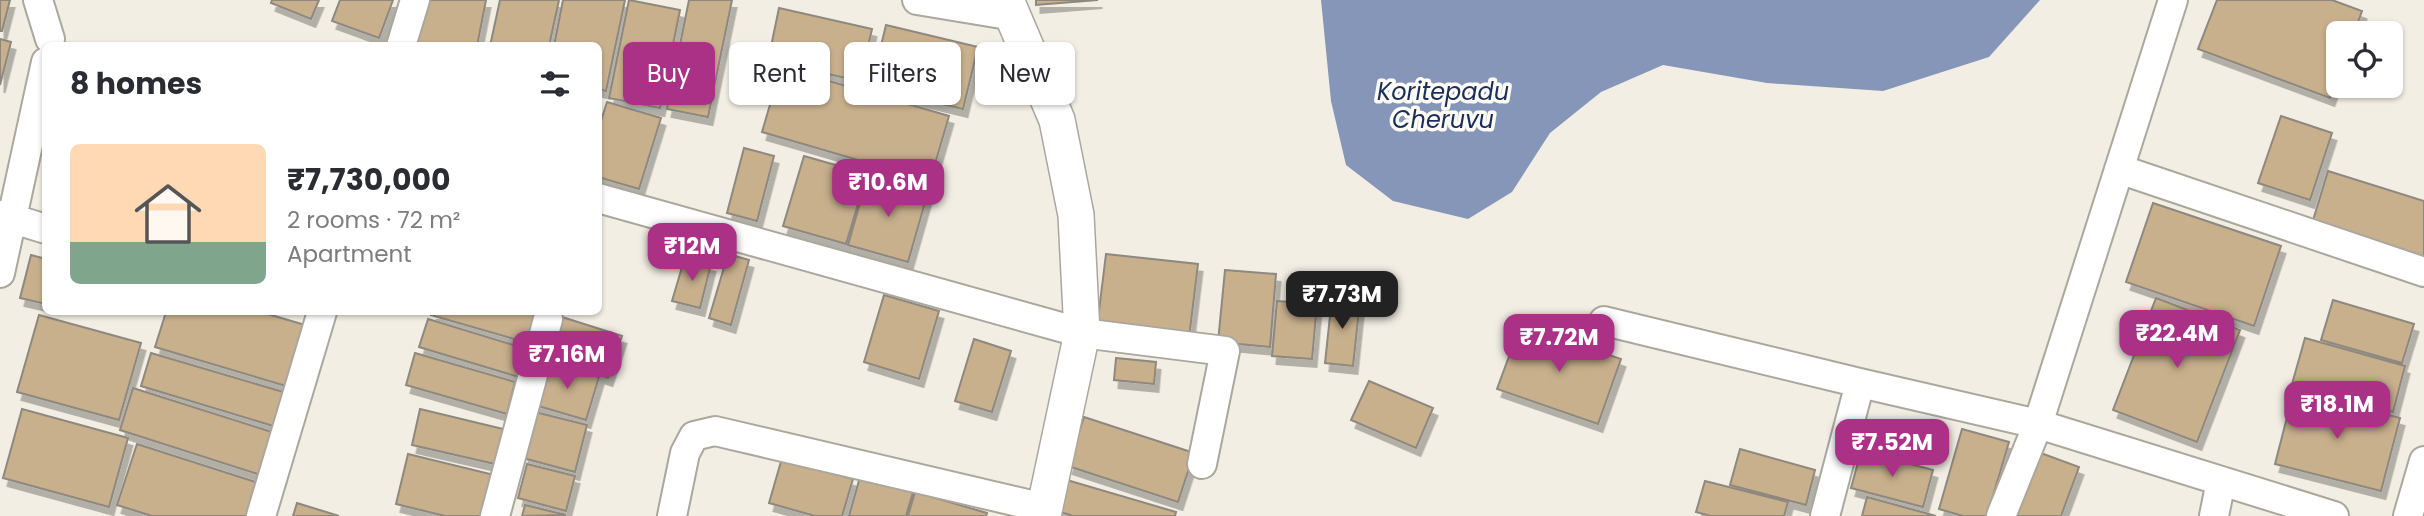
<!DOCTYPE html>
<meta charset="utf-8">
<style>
:root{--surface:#fff;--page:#f7f7f7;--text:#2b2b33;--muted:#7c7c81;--accent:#aa3186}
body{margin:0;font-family:Poppins,sans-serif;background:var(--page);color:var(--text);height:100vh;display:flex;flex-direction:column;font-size:26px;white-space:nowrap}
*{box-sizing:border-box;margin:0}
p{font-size:23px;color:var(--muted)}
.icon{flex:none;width:38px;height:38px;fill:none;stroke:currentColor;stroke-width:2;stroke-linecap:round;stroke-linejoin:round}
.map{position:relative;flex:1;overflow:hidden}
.panel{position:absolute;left:42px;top:42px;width:560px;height:273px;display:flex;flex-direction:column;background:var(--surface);border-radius:10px;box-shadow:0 2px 5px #0004}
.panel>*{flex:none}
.banner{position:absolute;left:623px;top:42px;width:665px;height:63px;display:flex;gap:14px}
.buttons{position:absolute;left:2326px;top:21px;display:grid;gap:14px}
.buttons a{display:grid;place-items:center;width:77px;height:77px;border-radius:10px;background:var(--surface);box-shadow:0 2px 5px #0004;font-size:35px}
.price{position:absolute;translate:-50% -60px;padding:0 16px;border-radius:14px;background:var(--accent);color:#fff;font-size:23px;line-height:46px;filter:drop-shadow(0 2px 4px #0008)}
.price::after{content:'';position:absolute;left:50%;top:42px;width:21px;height:16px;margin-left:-10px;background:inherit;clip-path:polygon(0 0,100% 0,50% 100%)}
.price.selected{background:#222;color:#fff}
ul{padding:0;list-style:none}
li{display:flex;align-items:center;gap:21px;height:175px;padding:0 28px}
li span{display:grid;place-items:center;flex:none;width:196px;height:140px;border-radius:10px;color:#555}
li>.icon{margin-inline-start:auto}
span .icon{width:84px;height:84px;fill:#fffc;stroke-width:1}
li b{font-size:30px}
h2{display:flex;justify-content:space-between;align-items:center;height:84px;padding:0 28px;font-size:30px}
.tag{padding:0 24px;border-radius:10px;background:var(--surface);box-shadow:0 2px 5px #0004;font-size:24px;line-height:63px}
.tag.selected{background:var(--accent);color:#fff}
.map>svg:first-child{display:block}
.water{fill:#8596b9}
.building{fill:#c8b08d;stroke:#8e887f;stroke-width:2;filter:url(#shadow)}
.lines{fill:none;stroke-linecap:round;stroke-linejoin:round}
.minor-casing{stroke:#aba79d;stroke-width:32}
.tertiary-casing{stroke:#aba79d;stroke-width:38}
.minor{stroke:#fff;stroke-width:28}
.tertiary{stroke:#fff;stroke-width:35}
.labels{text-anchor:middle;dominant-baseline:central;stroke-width:7;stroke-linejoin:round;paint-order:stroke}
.water-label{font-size:24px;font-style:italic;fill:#192e5b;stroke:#fefbf5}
</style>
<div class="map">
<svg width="2424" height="516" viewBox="0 0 2424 516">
<defs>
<filter id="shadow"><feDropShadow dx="4.5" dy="8" stdDeviation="0" flood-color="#0004"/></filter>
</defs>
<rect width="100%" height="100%" fill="#f3eee4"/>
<path class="water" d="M1321 0H2040L1989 57 1883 91 1767 83 1663 65 1601 92 1550 133 1512 192 1468 219 1393 201 1346 165 1331 101Z"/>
<path class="building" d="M0 0H10L2 31H0Z
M272 0H319L311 19 271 3Z
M340 0H393L379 38 332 21Z
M424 0H486L477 46H414Z
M500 0H559L549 46H490Z
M563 0H625L606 91 598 89V46H554Z
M629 0 680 10 660 108 609 98Z
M689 0H732L708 117 667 109Z
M1036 0H1098L1036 5Z
M2217 0H2332L2362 11 2354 33H2338V75L2330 98 2198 49Z
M779 8 872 29 860 81 768 61Z
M886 25 978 47 963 109 871 87Z
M0 39 11 42 0 85Z
M781 67 949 116 930 181 762 132Z
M607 102 661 118 639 189 598 177V130Z
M2281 116 2332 133 2310 200 2258 183Z
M744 148 774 156 757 221 727 213Z
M804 156 867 174 846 244 783 226Z
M2328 171 2424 201V262L2311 227Z
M868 175 928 192 908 262 848 245Z
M2153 203 2281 246 2254 326 2126 282Z
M728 254 749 260 731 325 709 318Z
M1106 254 1198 264 1189 338 1097 327Z
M31 255 46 259V304L20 298Z
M685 257 711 264 700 308 672 301Z
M1225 270 1276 274 1270 347 1218 342Z
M884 295 939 311 919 379 864 362Z
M1332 297 1360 300 1353 366 1325 363Z
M2156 298 2240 330 2197 442 2113 410Z
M2333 300 2414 324 2402 363 2321 340Z
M1277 301 1317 304 1312 359 1272 356Z
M166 312H261L305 325 286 386 155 347Z
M432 312H537L528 343 431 315Z
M39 315 141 343 119 420 17 392Z
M562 317 622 336 608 378 549 358Z
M428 319 530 350 522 378 419 347Z
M1521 324 1621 359 1598 424 1497 389Z
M2305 338 2405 366 2393 412 2292 384Z
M974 339 1011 351 992 412 955 401Z
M151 353 290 394 280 428 141 386Z
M415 353 515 382 507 414 406 385Z
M1116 358 1156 362 1154 384 1114 380Z
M548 362 599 377 586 420 535 405Z
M1369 381 1433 408 1416 448 1351 420Z
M133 388 278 434 264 476 120 430Z
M2294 390 2400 418 2381 491 2275 464Z
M22 409 128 438 109 507 3 478Z
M420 409 503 429 495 464 412 445Z
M535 412 587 425 575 472 523 458Z
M1084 417 1194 453 1178 502 1068 466Z
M1962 429 2009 442 1987 516H1963L1939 509Z
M137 444 265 485 255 516H152L117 505Z
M1740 449 1815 470 1806 505 1730 485Z
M1861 451 1933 470 1923 507 1851 488Z
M2038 452 2079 467 2061 516H2014Z
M408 454 494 475 484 516H445L396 504Z
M782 458 853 479 842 516H815L769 503Z
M527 464 575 476 566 511 518 498Z
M860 477 913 492 906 516H849Z
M1060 478 1176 512 1175 516H1073L1051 509Z
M1705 481 1788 502 1784 516H1711L1696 512Z
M915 492 987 513 986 516H908Z
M1867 497 1936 516H1862Z
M297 503 339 516H293Z
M525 505 566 515 522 516Z"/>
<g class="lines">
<defs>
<path id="minor" d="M38 0 50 39
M917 0 1014 16
M401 46 415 0
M2119 169 2424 272
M598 198 1082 333 1225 351 1202 464
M0 215 46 229
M0 273 46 62
M1604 321 1860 383 2038 424 2334 516
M261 516 322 312
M495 516 548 319
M672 516 685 453 694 436 715 431 1044 508
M1825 516 1860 383
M2001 516 2038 424 2173 0
M2214 516 2221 481
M2408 516 2424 461"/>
<path id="tertiary" d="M1006 0 1057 120 1076 215 1082 333 1043 516"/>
</defs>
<use href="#minor" class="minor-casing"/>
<use href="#tertiary" class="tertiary-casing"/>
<use href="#minor" class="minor"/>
<use href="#tertiary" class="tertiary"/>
</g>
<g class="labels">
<g class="water-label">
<text x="1443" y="91">Koritepadu<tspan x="1443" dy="28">Cheruvu</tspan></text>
</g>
</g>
</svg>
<div class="buttons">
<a><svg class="icon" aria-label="locate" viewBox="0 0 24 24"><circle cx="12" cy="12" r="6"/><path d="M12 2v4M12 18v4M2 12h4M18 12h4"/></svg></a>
</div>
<b class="price" style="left:888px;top:219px">₹10.6M</b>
<b class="price" style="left:692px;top:283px">₹12M</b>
<b class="price selected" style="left:1342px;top:331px">₹7.73M</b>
<b class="price" style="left:2177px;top:370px">₹22.4M</b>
<b class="price" style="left:1559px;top:374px">₹7.72M</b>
<b class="price" style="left:567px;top:391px">₹7.16M</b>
<b class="price" style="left:2337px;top:441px">₹18.1M</b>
<b class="price" style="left:1892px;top:479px">₹7.52M</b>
<div class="banner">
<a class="tag selected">Buy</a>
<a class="tag">Rent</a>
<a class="tag">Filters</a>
<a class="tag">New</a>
</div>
<section class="panel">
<h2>8 homes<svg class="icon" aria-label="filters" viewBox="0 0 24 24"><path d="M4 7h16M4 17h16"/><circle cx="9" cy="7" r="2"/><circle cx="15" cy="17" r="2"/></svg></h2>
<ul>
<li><span style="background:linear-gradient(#ffd9b3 70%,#7fa58c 0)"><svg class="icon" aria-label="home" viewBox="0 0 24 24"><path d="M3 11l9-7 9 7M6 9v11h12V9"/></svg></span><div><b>₹7,730,000</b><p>2 rooms · 72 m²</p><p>Apartment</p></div></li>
</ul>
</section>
</div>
